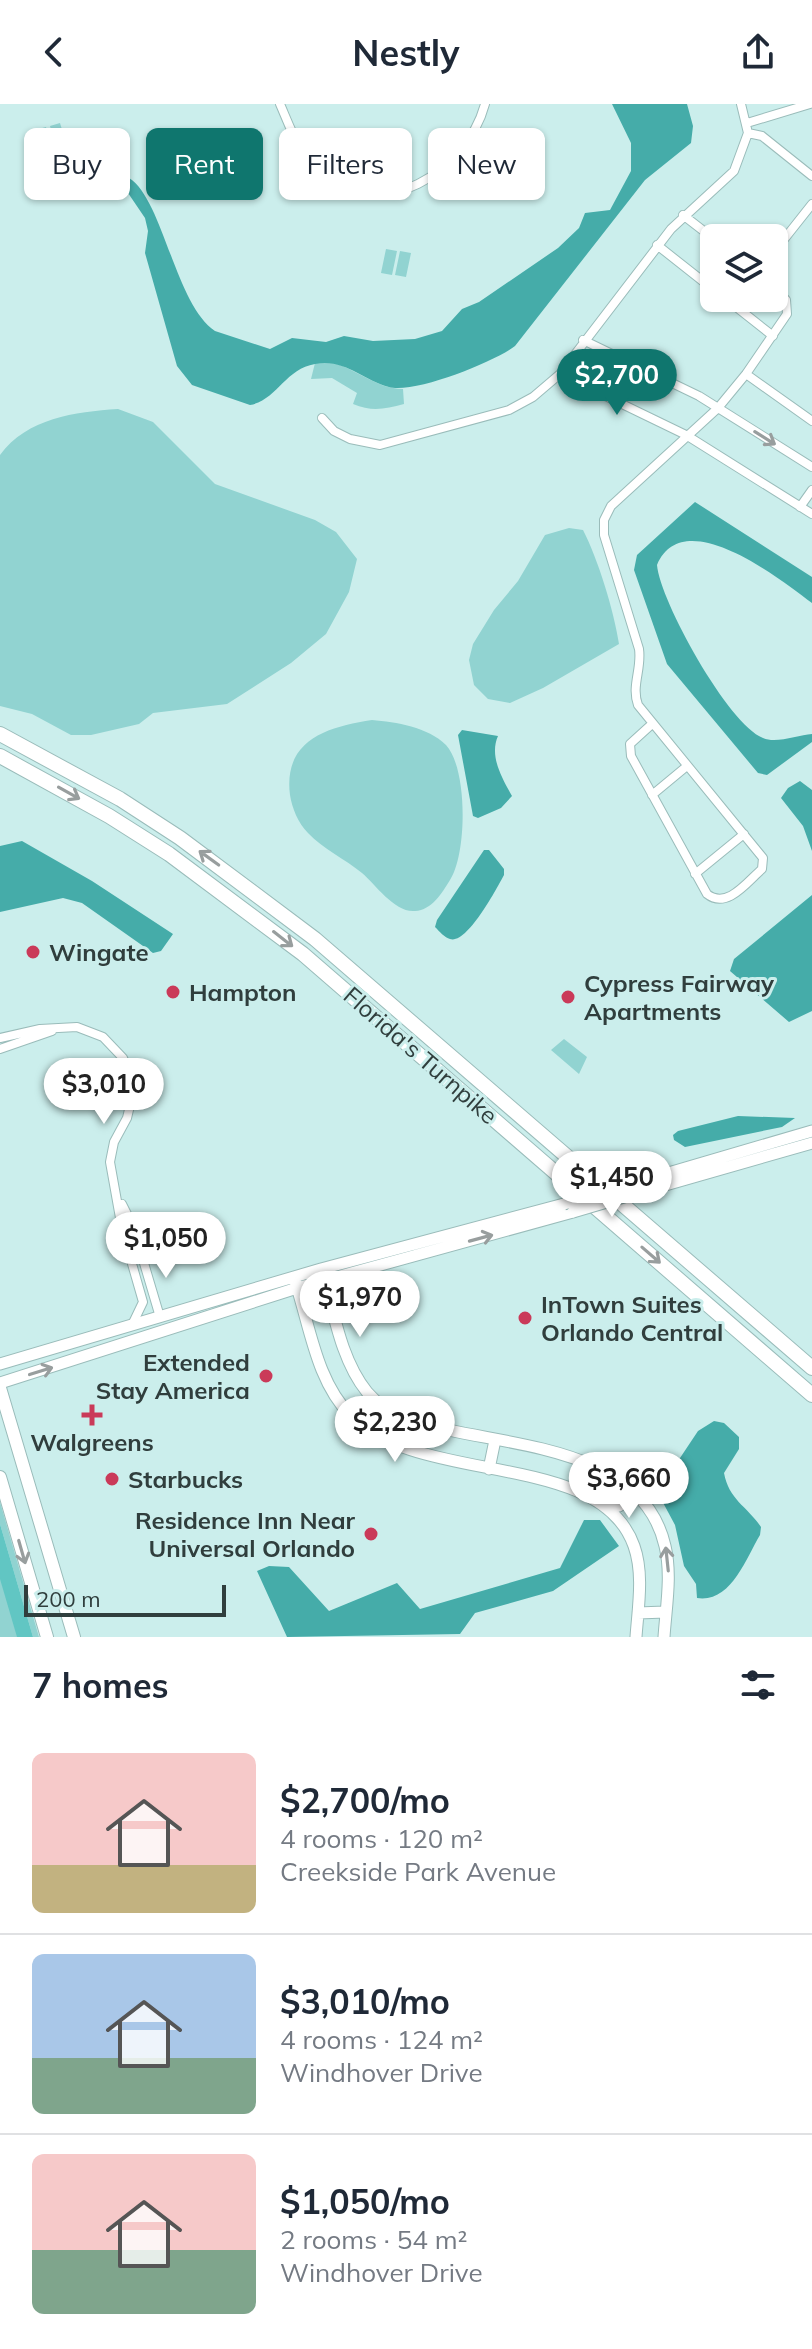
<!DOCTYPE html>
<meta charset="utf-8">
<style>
:root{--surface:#fff;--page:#f6f6f7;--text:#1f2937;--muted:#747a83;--line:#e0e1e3;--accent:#0f766e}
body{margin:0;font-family:Mulish,sans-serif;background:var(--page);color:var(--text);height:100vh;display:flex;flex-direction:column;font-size:30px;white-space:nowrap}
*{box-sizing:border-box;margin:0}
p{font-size:26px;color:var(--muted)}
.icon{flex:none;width:44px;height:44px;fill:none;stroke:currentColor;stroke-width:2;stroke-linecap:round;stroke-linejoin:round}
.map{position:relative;height:1533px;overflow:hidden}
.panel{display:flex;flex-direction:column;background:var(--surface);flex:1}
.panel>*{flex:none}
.banner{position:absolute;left:24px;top:24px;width:764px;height:72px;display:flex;gap:16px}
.controls{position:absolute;left:700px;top:120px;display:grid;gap:16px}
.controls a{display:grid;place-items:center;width:88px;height:88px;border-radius:12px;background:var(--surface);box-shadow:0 2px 6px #0004;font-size:40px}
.scale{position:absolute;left:24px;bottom:20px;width:202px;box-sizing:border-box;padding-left:8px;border:4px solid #303e3d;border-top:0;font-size:22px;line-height:28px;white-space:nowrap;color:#303e3d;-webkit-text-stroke:6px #cbeeec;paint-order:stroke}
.price{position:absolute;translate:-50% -68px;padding:0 18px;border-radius:28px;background:#fff;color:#222;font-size:26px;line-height:52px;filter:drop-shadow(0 2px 4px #0008)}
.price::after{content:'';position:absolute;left:50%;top:48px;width:24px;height:18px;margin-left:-12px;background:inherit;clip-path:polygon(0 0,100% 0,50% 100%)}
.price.active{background:var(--accent);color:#fff}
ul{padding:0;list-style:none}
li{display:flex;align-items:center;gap:24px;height:200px;padding:0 32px}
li+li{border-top:2px solid var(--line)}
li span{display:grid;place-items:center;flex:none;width:224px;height:160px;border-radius:12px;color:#555}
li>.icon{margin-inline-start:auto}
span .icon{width:96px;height:96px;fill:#fffc;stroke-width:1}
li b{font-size:34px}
h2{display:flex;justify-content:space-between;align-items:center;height:96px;padding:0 32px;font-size:34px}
.chip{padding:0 28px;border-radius:12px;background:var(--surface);box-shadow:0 2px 6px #0004;font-size:28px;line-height:72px}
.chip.active{background:var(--accent);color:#fff}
header{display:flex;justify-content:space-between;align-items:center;height:104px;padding:0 32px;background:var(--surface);font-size:36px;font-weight:700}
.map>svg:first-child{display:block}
.green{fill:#91d3d1}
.forest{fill:#61c6c3}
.water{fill:#45aca9}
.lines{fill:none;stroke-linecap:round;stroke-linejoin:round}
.street-casing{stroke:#9abcba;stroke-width:10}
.secondary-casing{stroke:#9abcba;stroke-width:13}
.primary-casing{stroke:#9abcba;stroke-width:14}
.highway-casing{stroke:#9abcba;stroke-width:16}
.street{stroke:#fff;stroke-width:8}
.secondary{stroke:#fff;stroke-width:11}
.primary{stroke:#fff;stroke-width:12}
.highway{stroke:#fff;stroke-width:14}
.secondary-bridge-casing{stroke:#9abcba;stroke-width:13;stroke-linecap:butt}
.secondary-bridge{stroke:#fff;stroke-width:11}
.oneway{stroke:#989e9e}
.poi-dot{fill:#ca3a59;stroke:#cbeeec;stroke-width:3}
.labels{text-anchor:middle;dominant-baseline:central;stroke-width:6;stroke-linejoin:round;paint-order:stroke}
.poi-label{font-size:24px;font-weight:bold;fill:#303e3d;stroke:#cbeeec;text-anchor:start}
.street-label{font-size:24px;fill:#303e3d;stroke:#cbeeec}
</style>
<header><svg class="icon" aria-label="back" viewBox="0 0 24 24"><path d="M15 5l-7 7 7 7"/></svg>Nestly<svg class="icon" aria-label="share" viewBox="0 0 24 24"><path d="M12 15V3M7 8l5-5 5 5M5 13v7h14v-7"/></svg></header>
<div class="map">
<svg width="812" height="1533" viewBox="0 0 812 1533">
<rect width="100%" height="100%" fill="#cbeeec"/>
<path class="green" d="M60 19 67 42 56 45 50 22Z
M46 23 53 46 42 49 35 26Z
M386 145 397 147 392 171 381 169Z
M400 147 411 149 406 173 395 171Z
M331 258C355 264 377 285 403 285L404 300C385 305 372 308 353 300L357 289 332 274 311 275 315 259Z
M118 305 153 318 215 380 315 416 336 428 357 455 349 488 326 530 291 559 227 600 153 609 139 620 91 631H71L32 610 0 602V351C27 314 75 308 118 305Z
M569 424 583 426C598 455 614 507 619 540L543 584 510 599 488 595 474 581 469 556 473 540 494 506 518 477 545 431Z
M372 616C396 618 428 623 446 641 468 665 467 750 450 776 442 789 432 806 415 807 395 809 376 781 362 769 345 755 323 745 308 729 298 719 292 704 290 691 283 636 327 623 372 616Z
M564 935 587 953 579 970 551 946Z
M0 1398 39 1533H33L0 1420Z
M0 1437 27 1533H0Z"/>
<path class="forest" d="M0 1420 33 1533H17L0 1475Z"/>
<path class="water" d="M612 0H687L693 22 691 39 645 76 515 242C494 258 414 290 389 283 363 276 344 254 315 260 285 265 277 296 250 301L192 281 177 262 145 149 148 127 145 114 126 86 129 74C163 95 175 200 215 227L270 245 292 234 326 238 344 232 373 237 415 235 442 227 462 205 479 198 558 144 579 124 585 109 610 106 631 67V39Z
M695 398 812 473V499C779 474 683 399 657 461 660 497 728 620 763 634 776 640 798 631 812 630V638L767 671 758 669 667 560 634 466 637 451Z
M462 626 498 632C489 652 502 674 512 692L501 704 478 714 473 712 458 631Z
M800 677 812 686V747L803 722 781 694 788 684Z
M22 737 92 777 173 830 161 847 153 849 82 799 63 794 0 808V742Z
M484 746H489L504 765V771C497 784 467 841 450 835 445 834 439 827 435 823L437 816Z
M812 791V907L789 918 730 867 734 855Z
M738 1012 795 1014 782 1023 685 1043 674 1036 673 1031 678 1027Z
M714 1317 724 1319 739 1333V1345L724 1369C729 1396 747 1402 761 1423L760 1431C745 1456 731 1499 697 1494L696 1480 684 1462 675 1421 660 1393V1384L698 1327Z
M584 1416H600L619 1442 553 1487 475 1509 460 1530 287 1533 257 1467 269 1462 289 1463 329 1507 397 1479 420 1505 560 1464Z"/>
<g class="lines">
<defs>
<path id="street" d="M280 0C290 23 300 52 319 69 380 123 467 67 485 0
M747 19 810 0
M748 29 762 32 812 72
M683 111 714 135
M657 141 714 186
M774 148 812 100
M725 194 773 232
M583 236 699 292 812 363
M560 270 686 331 812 410
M746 270 812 317
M322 314 334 327 350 335 380 341 509 306 533 293 560 270 671 125 734 67 748 29 741 0
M800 403 812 386
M652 620 630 640 631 652 707 790C727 806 747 778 762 765L763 754 638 601C631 582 642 565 639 545L604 431V416L611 402 718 304 746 270 787 210 786 196 774 183
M652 691 687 662
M695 770 744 730
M0 934 40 925 77 923 103 933 123 954 131 973 132 993 127 1014 114 1038 110 1058 122 1125 143 1198 132 1221
M0 945 52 927
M122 1100 133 1122 160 1213"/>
<path id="secondary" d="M631 1080 812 1027
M641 1088 812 1039
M323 1169C334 1209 341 1256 367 1288 387 1312 420 1320 449 1326 525 1343 644 1349 665 1442 672 1471 666 1503 664 1533
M295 1177C310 1222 316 1277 351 1312 421 1383 600 1345 634 1442 644 1470 638 1504 636 1533
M0 1260 321 1165 564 1100
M0 1279 297 1184 573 1108
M366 1325 382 1302
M489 1365 495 1336
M607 1402H619L636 1390
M638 1509 665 1508"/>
<path id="primary" d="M0 1284 74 1533
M0 1373 47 1533"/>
<path id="highway" d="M0 630 120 695 180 734 315 835 812 1264
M0 652 109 712 169 750 303 850 812 1291"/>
</defs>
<use href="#street" class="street-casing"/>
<use href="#secondary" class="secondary-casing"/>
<use href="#primary" class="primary-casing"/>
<use href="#highway" class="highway-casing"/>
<use href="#street" class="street"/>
<use href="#secondary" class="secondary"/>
<use href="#primary" class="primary"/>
<use href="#highway" class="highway"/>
<defs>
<path id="secondary-bridge" d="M564 1100 631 1080
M573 1108 641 1088"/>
</defs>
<use href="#secondary-bridge" class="secondary-bridge-casing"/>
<use href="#secondary-bridge" class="secondary-bridge"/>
</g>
<defs><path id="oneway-shaft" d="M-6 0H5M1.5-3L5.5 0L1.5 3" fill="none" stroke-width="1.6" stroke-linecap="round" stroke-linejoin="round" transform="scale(2)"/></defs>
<g class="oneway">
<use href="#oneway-shaft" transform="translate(765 334) rotate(32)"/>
<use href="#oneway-shaft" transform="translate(69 689) rotate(29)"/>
<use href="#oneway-shaft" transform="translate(209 754) rotate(-144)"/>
<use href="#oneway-shaft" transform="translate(283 835) rotate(38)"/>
<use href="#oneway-shaft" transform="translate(481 1134) rotate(-15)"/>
<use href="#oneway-shaft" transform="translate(651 1151) rotate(41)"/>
<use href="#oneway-shaft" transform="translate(41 1267) rotate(-17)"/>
<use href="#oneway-shaft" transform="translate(22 1448) rotate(74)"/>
<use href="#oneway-shaft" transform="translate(667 1455) rotate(-96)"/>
</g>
<g class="poi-dot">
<circle cx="33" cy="848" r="8"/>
<circle cx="173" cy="888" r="8"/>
<circle cx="568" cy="893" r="8"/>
<circle cx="525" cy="1214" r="8"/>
<circle cx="266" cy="1272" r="8"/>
<path d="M88 1299h8v8h8v8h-8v8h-8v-8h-8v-8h8z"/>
<circle cx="112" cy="1375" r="8"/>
<circle cx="371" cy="1430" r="8"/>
</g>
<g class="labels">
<g class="poi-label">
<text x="49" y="848">Wingate</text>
<text x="584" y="879">Cypress Fairway<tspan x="584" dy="28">Apartments</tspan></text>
<text x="189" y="888">Hampton</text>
<text x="541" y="1200">InTown Suites<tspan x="541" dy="28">Orlando Central</tspan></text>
<text x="250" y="1258" text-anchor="end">Extended<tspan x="250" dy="28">Stay America</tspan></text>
<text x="92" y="1338" text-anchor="middle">Walgreens</text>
<text x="128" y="1375">Starbucks</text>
<text x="355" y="1416" text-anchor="end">Residence Inn Near<tspan x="355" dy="28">Universal Orlando</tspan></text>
</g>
<g class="street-label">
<text transform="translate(421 951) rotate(41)">Florida's Turnpike</text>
</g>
</g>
</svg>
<div class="controls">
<a><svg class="icon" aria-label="layers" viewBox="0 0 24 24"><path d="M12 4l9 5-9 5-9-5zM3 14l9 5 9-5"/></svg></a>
</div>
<div class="scale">200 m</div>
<b class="price active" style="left:617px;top:313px">$2,700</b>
<b class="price" style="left:104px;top:1022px">$3,010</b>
<b class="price" style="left:612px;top:1115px">$1,450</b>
<b class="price" style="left:166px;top:1176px">$1,050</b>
<b class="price" style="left:360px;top:1235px">$1,970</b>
<b class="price" style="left:395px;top:1360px">$2,230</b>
<b class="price" style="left:629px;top:1416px">$3,660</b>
<div class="banner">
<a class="chip">Buy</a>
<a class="chip active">Rent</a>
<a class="chip">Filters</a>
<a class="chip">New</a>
</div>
</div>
<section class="panel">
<h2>7 homes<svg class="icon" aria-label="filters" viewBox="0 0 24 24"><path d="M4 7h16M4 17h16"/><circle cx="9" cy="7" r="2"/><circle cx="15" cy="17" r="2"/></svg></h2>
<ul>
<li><span style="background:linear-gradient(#f6c9c9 70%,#c2b280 0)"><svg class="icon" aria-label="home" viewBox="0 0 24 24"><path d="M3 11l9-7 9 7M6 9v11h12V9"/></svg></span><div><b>$2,700/mo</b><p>4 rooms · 120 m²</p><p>Creekside Park Avenue</p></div></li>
<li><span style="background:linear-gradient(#a9c7e8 65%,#7fa58c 0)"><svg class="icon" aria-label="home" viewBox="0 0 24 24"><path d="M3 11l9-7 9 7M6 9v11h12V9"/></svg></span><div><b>$3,010/mo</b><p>4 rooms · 124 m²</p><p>Windhover Drive</p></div></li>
<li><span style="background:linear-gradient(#f6c9c9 60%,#7fa58c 0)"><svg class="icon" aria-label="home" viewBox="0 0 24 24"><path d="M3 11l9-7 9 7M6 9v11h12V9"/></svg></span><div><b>$1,050/mo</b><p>2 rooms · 54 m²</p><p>Windhover Drive</p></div></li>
</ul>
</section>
